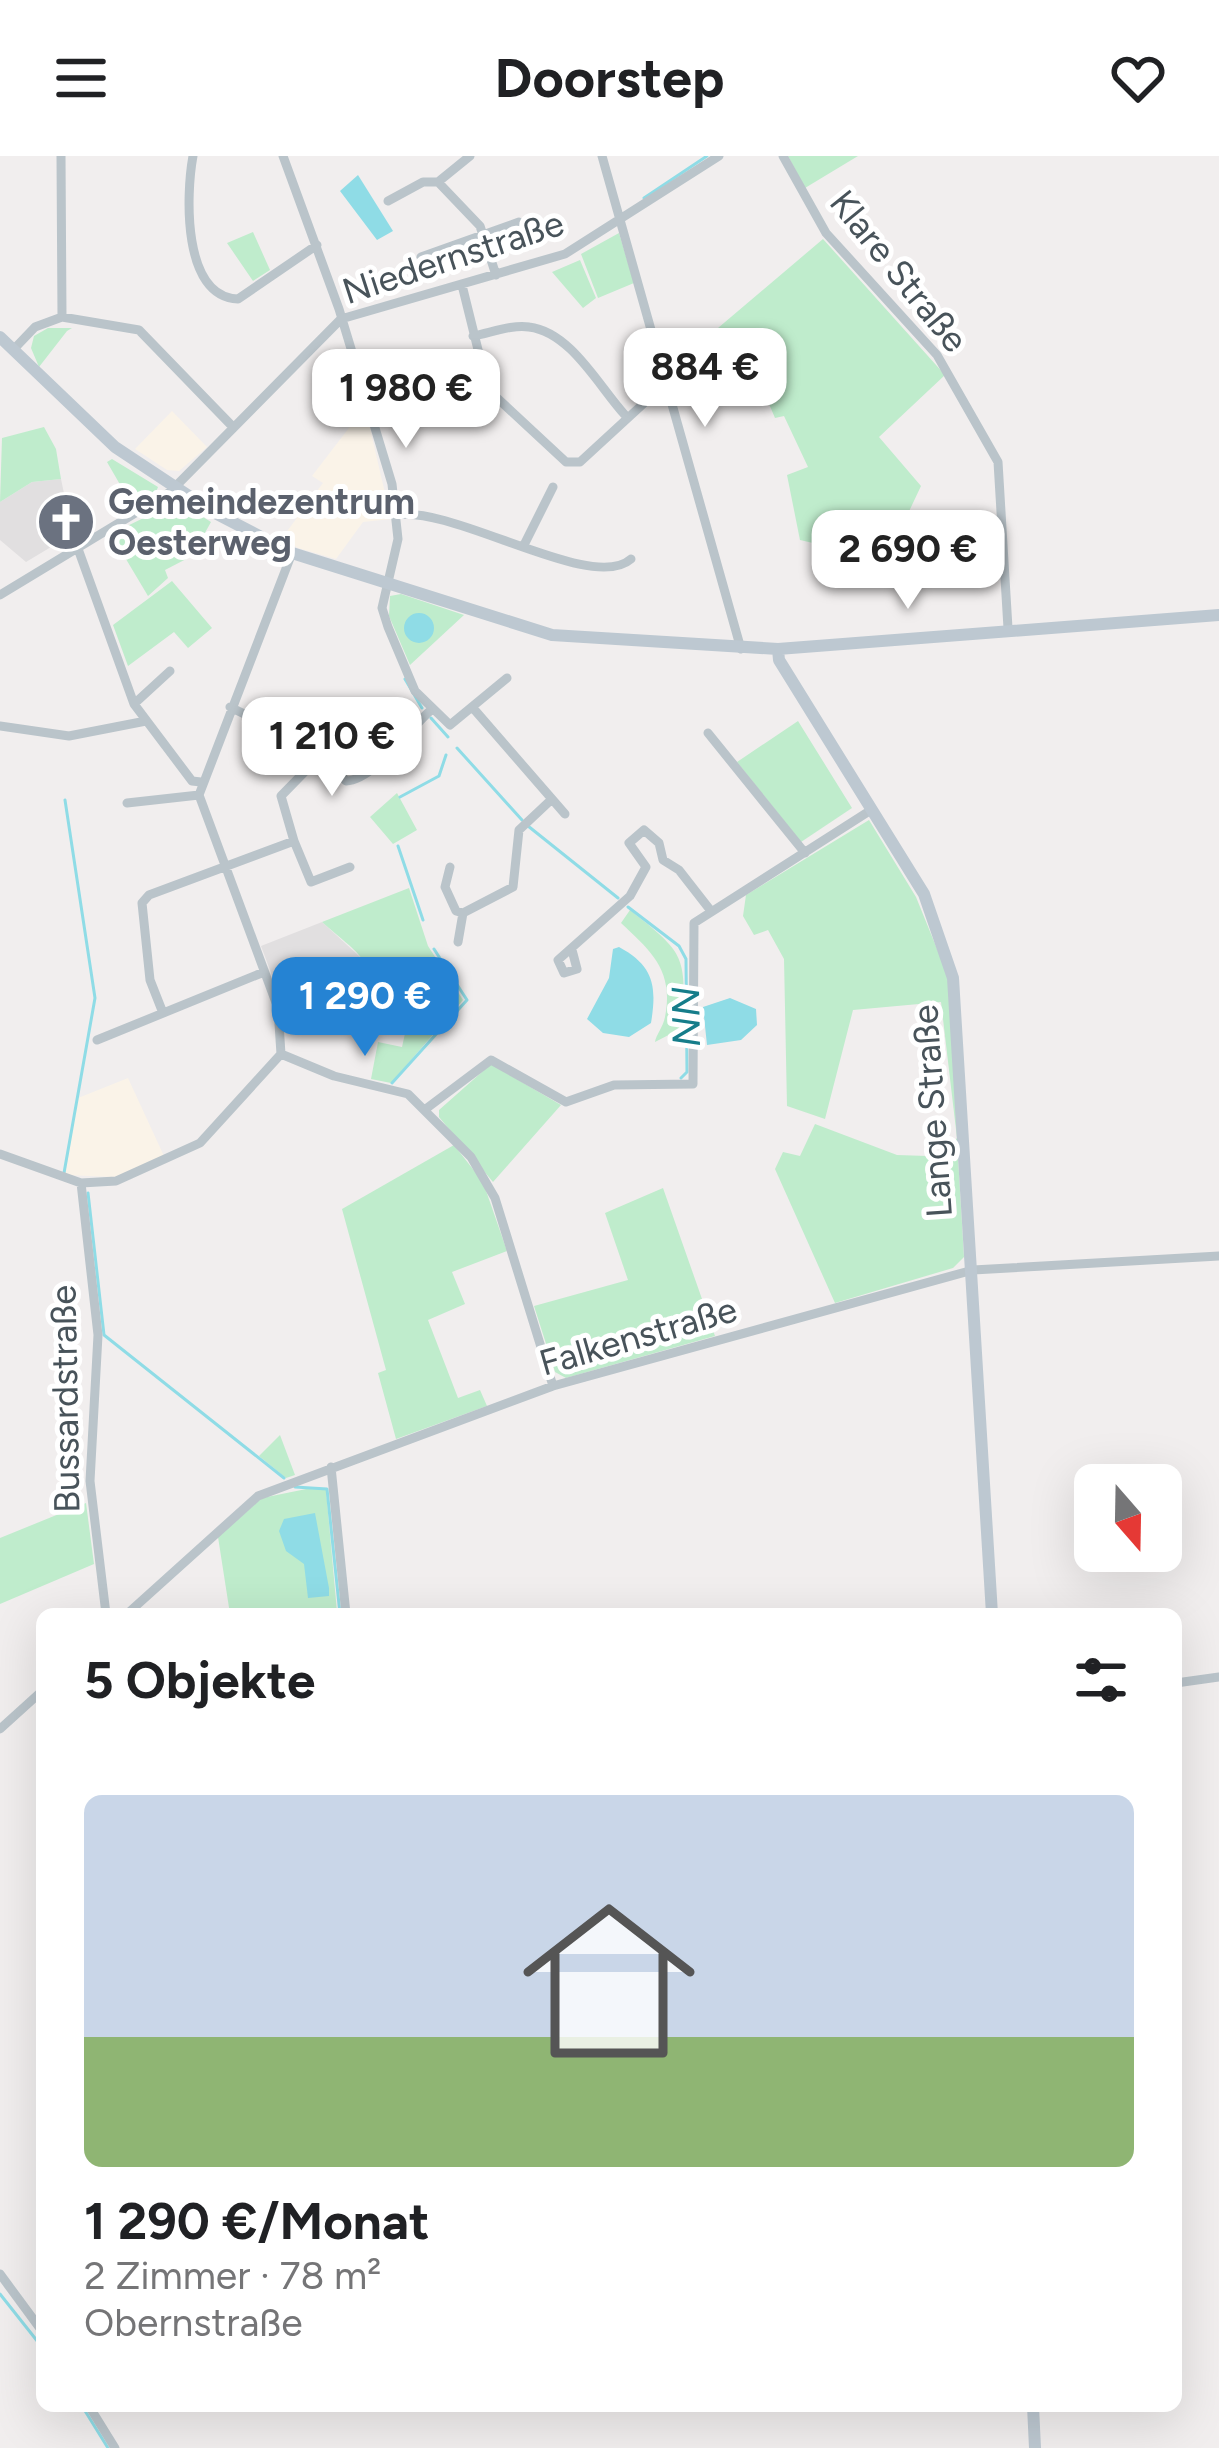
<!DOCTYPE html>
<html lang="de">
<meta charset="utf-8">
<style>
:root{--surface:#fff;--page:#f2f2f2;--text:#202124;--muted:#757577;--accent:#2583d3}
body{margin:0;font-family:Figtree,sans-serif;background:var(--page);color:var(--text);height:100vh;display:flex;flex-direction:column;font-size:45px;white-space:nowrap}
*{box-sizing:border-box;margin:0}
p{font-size:39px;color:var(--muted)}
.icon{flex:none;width:66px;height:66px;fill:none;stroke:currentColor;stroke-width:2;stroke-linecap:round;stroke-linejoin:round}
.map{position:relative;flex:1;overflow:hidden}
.side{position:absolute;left:36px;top:1452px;width:1146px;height:804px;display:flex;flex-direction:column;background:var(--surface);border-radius:18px;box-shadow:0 12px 48px #0002}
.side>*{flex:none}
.needle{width:78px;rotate:160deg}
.controls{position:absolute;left:1074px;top:1308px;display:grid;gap:24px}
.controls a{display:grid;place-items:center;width:108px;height:108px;border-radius:18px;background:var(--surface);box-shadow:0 12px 48px #0002;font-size:60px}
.price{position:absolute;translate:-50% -102px;padding:0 27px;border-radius:24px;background:#fff;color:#222;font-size:39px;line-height:78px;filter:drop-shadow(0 3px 6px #0008)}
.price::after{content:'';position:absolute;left:50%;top:72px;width:36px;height:27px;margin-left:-18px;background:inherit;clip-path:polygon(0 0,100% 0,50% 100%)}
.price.on{background:var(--accent);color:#fff}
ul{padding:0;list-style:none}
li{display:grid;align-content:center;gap:24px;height:636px;padding:0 48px}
li span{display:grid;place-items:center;height:372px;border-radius:18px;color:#555}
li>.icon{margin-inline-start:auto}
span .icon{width:216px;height:216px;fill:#fffc;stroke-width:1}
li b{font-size:51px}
h2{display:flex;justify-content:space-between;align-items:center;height:144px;padding:0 48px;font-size:51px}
header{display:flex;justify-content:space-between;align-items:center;height:156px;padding:0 48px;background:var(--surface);font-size:54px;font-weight:700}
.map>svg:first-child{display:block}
.commercial{fill:#faf3e8}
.education{fill:#e1dfe0}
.green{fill:#bfeccc}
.water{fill:#8fdce6}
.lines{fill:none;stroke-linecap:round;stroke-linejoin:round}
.stream{stroke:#8fdce6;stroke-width:3}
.street{stroke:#bac4ca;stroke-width:9}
.secondary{stroke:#bdc8d1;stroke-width:12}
.labels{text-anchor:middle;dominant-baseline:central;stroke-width:10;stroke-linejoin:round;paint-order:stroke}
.street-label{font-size:36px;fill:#48535a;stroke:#fff}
.worship-label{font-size:36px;font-weight:bold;fill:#5b616d;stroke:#fff;text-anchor:start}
.water-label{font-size:39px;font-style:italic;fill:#157d8a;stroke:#fff}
</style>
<header><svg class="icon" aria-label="menu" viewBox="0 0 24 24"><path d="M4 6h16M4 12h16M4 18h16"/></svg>Doorstep<svg class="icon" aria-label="heart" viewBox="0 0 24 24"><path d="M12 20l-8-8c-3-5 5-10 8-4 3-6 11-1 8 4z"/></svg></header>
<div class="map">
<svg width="1219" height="2292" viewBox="0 0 1219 2292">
<rect width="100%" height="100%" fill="#f1eeee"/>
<path class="commercial" d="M365 251 391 363 363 366 336 403 298 392 282 382 323 327 312 320Z
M172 255 207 291 179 315 167 314 135 293Z
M128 922 164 1000 115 1021 65 1019 78 942Z"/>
<path class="education" d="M61 323 66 347 48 363 61 385 26 406 0 384V346L32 326Z
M322 766 370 810 374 823 366 855 279 838 261 790Z"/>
<path class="green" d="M788 0H858L805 32Z
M253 76 270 114 253 125 227 87Z
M619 77 634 127 598 142 581 98Z
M823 83 945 219 879 281 921 330 886 404 800 384 787 319 808 311 784 260 775 262 752 208 707 221 710 236 685 246 672 211Z
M580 104 596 142 583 152 552 116Z
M72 172 67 175 39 211 31 192 34 180 48 172Z
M44 271 56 293 61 323 32 326 0 346 2 282Z
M112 303 158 331 154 341 133 351 107 306Z
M178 345 211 366 192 400 165 414 168 422 148 440 111 378Z
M172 425 212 472 188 492 174 476 128 510 113 469Z
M401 438 464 459 410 509 389 460 390 440Z
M798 565 852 652 801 686 737 606Z
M397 637 417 674 393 688 370 661Z
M869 664 916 741 948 820 958 987 952 988 957 982 941 846 853 854 825 963 787 950 784 803 768 774 754 779 743 760 746 739Z
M409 732 428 790 463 844 391 927 371 923 378 886 402 891 406 873 283 849 279 838 366 855C380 804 357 798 322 766Z
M630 754C688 800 684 799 684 871L655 886C656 879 663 871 665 861 674 815 652 796 621 767Z
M491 908 561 949 493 1026 439 961V954Z
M815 968 897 999 958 1001 964 1101 953 1112 835 1147 775 1013 783 996 800 1000Z
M454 989 483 1026 507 1095 452 1116 465 1148 428 1164 458 1242 480 1234 487 1250 396 1283 378 1217 386 1214 342 1053Z
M663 1032 715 1180 566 1222 555 1216 534 1150 628 1124 605 1057Z
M280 1279 295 1319 286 1322 259 1300Z
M316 1331 326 1334 337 1456 230 1458 218 1381 262 1342Z
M86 1347 94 1408 0 1448V1382Z"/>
<path class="water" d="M358 19 393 75 377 84 340 35Z
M404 472a15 15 0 1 1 30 0a15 15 0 1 1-30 0Z
M619 791C654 810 657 830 651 867L629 881 603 877 587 863 609 822 613 793Z
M730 842 756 853 757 869 741 884 707 889 703 851Z
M315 1357 329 1432V1440L308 1442 304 1408 286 1395 279 1375 284 1363Z"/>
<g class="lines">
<path class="stream" d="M644 42 707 0
M405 523 422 552
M431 562 448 581
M457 592 522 664
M400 641 439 620 446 599
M528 670 618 742
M398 690 423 764
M628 751 679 790 686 803 687 916 681 922
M392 927 467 844 434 793
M64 1017 95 842 65 644
M88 1037 104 1179 284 1322
M295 1331 327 1333 340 1458
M0 2138 38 2186
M82 2250 108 2292"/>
<path class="street" d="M61 0 62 161
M193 0C186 38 182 141 238 143L317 89
M283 0 339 153 392 328 398 383 382 452 388 471 415 535 450 569 507 522
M602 0 741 493
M783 0 826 77 937 199 998 306 1008 472
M438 26 480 70 496 119
M388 45 423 26H438L470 0
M421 101 519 66
M462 129 485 222 496 241 566 306H580L667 226
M473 180C490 177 513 168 529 171 571 176 599 231 625 259
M14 193 35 171 62 161 139 174 233 271
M396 359C454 349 592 438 631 403
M524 389 553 331
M77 390 134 548 192 625 201 626
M0 439 170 336 341 163 565 98 719 0
M134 548 170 515
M230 551 265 568 307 569 325 588 326 603 346 625C374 624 409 573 431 554
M473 552 565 658
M0 570 69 580 146 565
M708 577 805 697
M127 647 199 639
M294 685 281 640 323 597
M450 711 445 731 456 755 463 757 458 786
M463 757 513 731 519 674 552 643
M572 794 577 813 564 817 558 804 630 740 646 711 629 687 644 674 659 687 663 704 679 714 711 755
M163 857 150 824 142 747 149 739 294 685 311 726 350 711
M97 884 264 816
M281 898 278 852 199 639 292 397
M281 898 334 920 408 938 471 1001 495 1042 553 1230
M427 952 491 904 566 946 614 929 693 928 694 767 871 654
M0 998 81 1027 116 1025 200 987 281 898
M81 1027 98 1179 90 1325 106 1458
M331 1311 346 1458
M127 1458 258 1340 553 1230 973 1114 1219 1100
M1176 1527 1219 1521
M0 1573 42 1535
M0 2118 42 2175
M89 2250 115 2292"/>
<path class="secondary" d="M0 181 115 291 213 356 292 397 552 479 778 493 1219 459
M778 493 779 504 924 738 953 822 992 1458
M1033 2250 1035 2292"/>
</g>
<defs>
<symbol id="church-disc" viewBox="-11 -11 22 22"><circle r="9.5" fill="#6b7280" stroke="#fff"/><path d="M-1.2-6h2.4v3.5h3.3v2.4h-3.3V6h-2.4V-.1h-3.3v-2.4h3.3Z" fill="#fff"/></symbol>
</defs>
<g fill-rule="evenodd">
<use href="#church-disc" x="33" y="333" width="66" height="66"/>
</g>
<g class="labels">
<g class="street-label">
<text transform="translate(453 101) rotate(-18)">Niedernstraße</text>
<text transform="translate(899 115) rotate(51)">Klare Straße</text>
<text transform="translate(932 955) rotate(-94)">Lange Straße</text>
<text transform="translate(638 1180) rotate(-16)">Falkenstraße</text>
<text transform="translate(65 1243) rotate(-91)">Bussardstraße</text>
</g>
<g class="worship-label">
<text x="108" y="345">Gemeindezentrum<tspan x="108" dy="41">Oesterweg</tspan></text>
</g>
<g class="water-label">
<text transform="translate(686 861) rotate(-91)">NN</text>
</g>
</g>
</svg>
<div class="controls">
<a><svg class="needle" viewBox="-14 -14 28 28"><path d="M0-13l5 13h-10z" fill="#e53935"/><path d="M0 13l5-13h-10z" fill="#757577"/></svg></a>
</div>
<b class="price" style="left:705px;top:274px">884 €</b>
<b class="price" style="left:406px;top:295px">1 980 €</b>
<b class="price" style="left:908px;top:456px">2 690 €</b>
<b class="price" style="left:332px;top:643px">1 210 €</b>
<b class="price on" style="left:365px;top:903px">1 290 €</b>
<section class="side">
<h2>5 Objekte<svg class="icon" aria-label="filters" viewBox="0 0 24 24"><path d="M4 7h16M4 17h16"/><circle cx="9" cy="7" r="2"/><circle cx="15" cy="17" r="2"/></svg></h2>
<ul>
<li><span style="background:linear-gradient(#c9d6e8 65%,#8fb573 0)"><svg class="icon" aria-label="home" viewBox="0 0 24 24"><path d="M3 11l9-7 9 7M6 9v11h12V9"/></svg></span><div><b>1 290 €/Monat</b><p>2 Zimmer · 78 m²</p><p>Obernstraße</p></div></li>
</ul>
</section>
</div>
